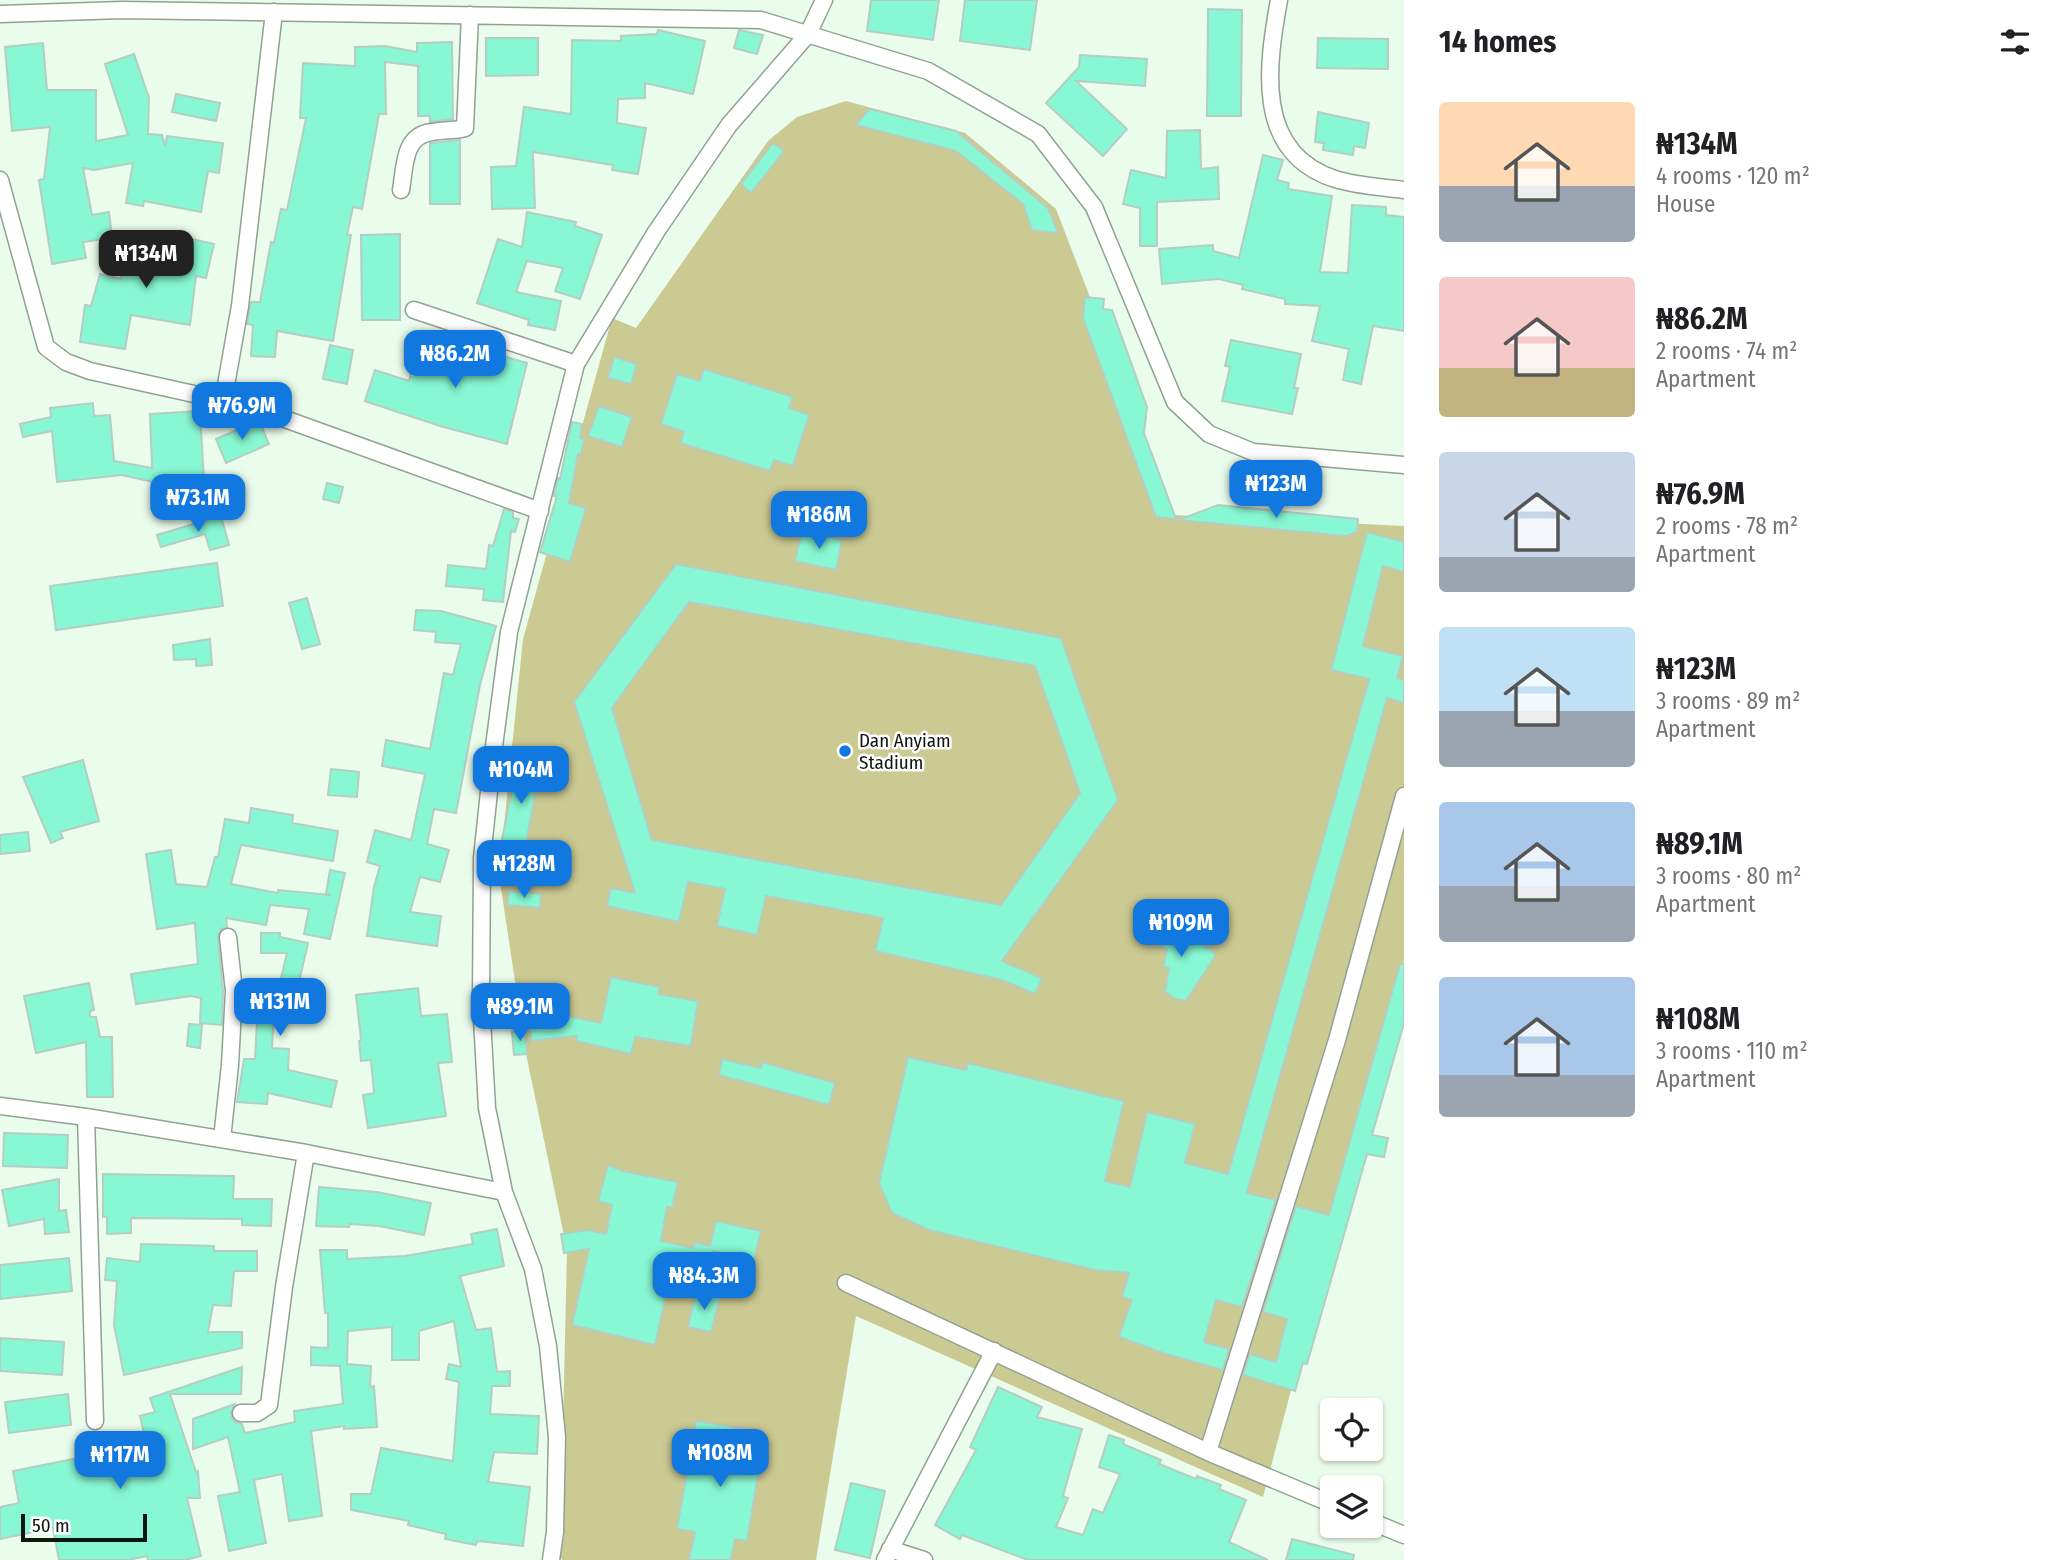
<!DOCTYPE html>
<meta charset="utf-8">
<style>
:root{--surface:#fff;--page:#f2f2f2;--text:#202124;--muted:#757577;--accent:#1178e0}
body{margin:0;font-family:"Fira Sans Condensed",sans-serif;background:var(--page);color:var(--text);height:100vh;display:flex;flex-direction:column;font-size:26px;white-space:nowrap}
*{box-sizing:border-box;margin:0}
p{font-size:23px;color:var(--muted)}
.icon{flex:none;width:38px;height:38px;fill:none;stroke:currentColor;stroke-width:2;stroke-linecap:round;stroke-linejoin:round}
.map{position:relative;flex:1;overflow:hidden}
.details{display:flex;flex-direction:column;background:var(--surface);width:665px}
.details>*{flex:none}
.controls{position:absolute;left:1320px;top:1398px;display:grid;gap:14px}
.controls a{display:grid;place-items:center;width:63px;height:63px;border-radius:7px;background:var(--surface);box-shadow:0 2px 5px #0004;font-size:35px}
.scale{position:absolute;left:21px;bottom:18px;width:126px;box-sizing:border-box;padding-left:7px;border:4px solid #101610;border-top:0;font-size:19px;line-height:24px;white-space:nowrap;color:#101610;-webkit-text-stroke:5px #fff;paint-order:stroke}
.price{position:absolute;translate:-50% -60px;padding:0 16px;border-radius:14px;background:var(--accent);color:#fff;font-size:23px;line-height:46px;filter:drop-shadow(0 2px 4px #0008)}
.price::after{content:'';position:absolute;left:50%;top:42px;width:21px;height:16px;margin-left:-10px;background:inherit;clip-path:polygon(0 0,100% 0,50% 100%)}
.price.current{background:#222;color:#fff}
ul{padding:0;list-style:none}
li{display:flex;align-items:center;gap:21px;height:175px;padding:0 35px}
li span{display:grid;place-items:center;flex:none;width:196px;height:140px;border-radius:7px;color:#555}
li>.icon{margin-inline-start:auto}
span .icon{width:84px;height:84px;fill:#fffc;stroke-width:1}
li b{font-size:30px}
h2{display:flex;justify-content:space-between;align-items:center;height:84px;padding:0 35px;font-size:30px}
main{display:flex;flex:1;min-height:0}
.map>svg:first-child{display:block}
.green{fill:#ccca93}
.building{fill:#87f8d3;stroke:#b5cdc4;stroke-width:2;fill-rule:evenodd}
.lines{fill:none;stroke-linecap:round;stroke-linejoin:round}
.street-casing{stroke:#90a293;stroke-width:19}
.street{stroke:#fff;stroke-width:16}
.poi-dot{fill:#1178e0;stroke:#fff;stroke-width:2.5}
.labels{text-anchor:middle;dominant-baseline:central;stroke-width:5;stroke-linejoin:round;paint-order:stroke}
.poi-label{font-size:19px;fill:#101610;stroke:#fff;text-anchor:start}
</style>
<main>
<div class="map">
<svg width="1404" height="1560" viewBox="0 0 1404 1560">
<rect width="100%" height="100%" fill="#eafdec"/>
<path class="green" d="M846 101 965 133 1056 209 1174 515 1404 526V960L1263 1497 856 1316 816 1560H562L560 1555 567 1250 526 1054 499 875 523 639 612 318 636 328 768 141 797 117Z"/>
<path class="building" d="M871 0H939L933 40 867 31Z
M965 0H1037L1030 50 960 41Z
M1208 9 1242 10 1241 116H1207Z
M658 30 705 41 693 94 645 83V98L618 99 617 123 646 128 638 174 612 170 613 165 533 152 535 208 492 209 491 167 516 166 524 107 571 114 572 40 621 41V36L657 34Z
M739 30 763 35 757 54 734 48Z
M486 38H538V75L486 76Z
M1318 38 1388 39V69L1317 68Z
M452 42 453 119 430 122V116H418V66L385 62 386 114H379L362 209 353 207 347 235H351L333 341 277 331 275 357 251 356 253 325 247 324 251 302H260L271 242 274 243 281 209 287 210 306 118H300L303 63 355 66V47L385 46 417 52V43Z
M43 43 47 90H96V141L128 135 105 64 134 54 149 98 148 134 162 135 165 146 167 136 223 143 219 173 208 171 201 212 144 201 143 206 126 203 133 163 94 170 83 168 92 215 109 212 112 238 83 242 86 258 52 264 39 180 44 179 50 127 12 131 5 47Z
M1080 55 1147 59 1145 86 1076 81 1127 129 1103 156 1046 103 1079 67Z
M176 94 220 103 216 121 172 112Z
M869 109 956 131 1048 208 1058 233 1032 230 1023 204 956 151 856 125Z
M1318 112 1369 123 1365 148 1354 146 1353 155 1323 150 1324 143 1315 142Z
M1200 130 1201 169 1218 167 1219 199 1157 202V246H1140V208L1123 204 1131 170 1166 178 1167 131Z
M460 140V204H430V143Z
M773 143 784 151 751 193 741 184Z
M1263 155 1283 160 1277 180 1289 183 1288 189 1332 196 1320 272 1348 273 1352 205 1386 207V215L1404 217V331L1373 326 1361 384 1343 380 1349 349 1312 341 1320 306 1285 304V299L1242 289 1243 285 1219 279 1162 284 1159 249 1213 245V251L1239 258Z
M527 212 576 222 575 226 602 235 580 299 555 291 563 268 527 261 516 292 561 301 555 330 528 325 529 320 477 303 498 239 522 247Z
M400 234V320H362L361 235Z
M178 236 214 244 206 278 196 276 190 325 131 315 125 349 80 342 85 305 91 306 100 274 121 279 127 240 175 249Z
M1085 297 1104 299 1103 309 1112 310 1147 407 1144 433 1176 519 1156 517 1083 318Z
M419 338 481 353 482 350 527 363 507 444 440 426 365 401 375 370 409 381Z
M1231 340 1301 354 1294 388H1298L1292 414 1222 401 1230 367 1225 366Z
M330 345 353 350 347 384 323 379Z
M614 357 637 364 631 384 608 378Z
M704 369 793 397 789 408 809 415 793 466 774 460 770 471 680 443 684 432 661 424 677 374 700 381Z
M93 403 94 416 110 415 114 461 152 468 150 414 200 411 205 499 154 501 153 482 122 475 57 482 52 431 23 437 20 424 51 417 50 408Z
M599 406 632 417 622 447 588 436Z
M255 422 260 423 269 444 226 463 216 439Z
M572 422 582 424 580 438 584 439 581 454H578L569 503 586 508 570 562 540 552 557 496H554L558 478 560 479Z
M327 483 343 487 339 503 323 499Z
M1218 505 1358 519 1357 532 1346 536 1179 520Z
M504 509 513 512V518L519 519 515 532 511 531 503 602 483 600 484 589 446 586 448 565 486 569 489 545 493 546Z
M221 516 229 545 210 550 205 534 161 547 157 535Z
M802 531 842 540 836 570 795 561Z
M1367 532 1404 542V572L1383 566 1363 646 1403 656 1397 678 1404 680V703L1387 698 1247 1193 1276 1200 1242 1307 1216 1300 1204 1342 1229 1349 1223 1370 1166 1354 1119 1337 1132 1300 1122 1297 1129 1273 1095 1270 929 1230 892 1213 879 1183 908 1057 966 1070 968 1063 1124 1101 1105 1181 1130 1187 1147 1112 1195 1124 1185 1163 1228 1174 1369 679 1331 670Z
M217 563 223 606 56 630 50 586Z
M676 564 1061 638 1118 800 1002 961 1042 978 1035 994 1002 980 875 951 883 918 766 896 757 935 717 926 725 889 688 882 679 922 607 906 611 888 635 893 574 702ZM689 602 1035 666 1080 793 1001 905 652 840 612 708Z
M307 598 320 644 302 649 289 603Z
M416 610 441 611 496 626 480 685 456 813 434 809 427 844 449 850 440 882 420 877 410 912 441 916 437 946 367 936 374 887 380 866 367 862 375 830 411 840 425 774 382 766 386 740 430 749 444 673 453 675 461 644 435 642 436 632 414 630Z
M210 639 212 665 196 666V659L174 660 173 645Z
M516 758 541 763 524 854 500 849 515 775H513Z
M83 760 99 821 60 832 63 838 51 843 23 777Z
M331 769 359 772 357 797 328 795Z
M251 808 293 815 292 823 338 831 333 861 241 845 231 884 278 893V890L331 895 326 894 330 870 345 873 330 939 304 934 309 909 270 905 266 925 226 918 227 927 221 929 218 937 223 991 222 1025 200 1023 201 998 191 996 136 1004 131 974 198 964 195 923 157 929 146 854 171 850 176 884 207 887 215 857H218L225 819 249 823Z
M28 832 30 851 0 854V835Z
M509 891 541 894 540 908 507 905Z
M1149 922 1171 926 1215 953 1214 958 1186 1001 1176 999 1165 992 1169 968 1163 967 1167 950 1146 936Z
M261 933H280V937L308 943 291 1017 274 1014 272 1048 289 1049 288 1070 337 1081 331 1107 268 1093 267 1104 237 1102 244 1059H255L257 1021 252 1020 258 991 277 995 287 953H261Z
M1400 964H1404V1023L1372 1135 1388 1138 1384 1157 1367 1154 1307 1364 1303 1363 1295 1391 1243 1375 1250 1354 1276 1362 1287 1319 1263 1312 1296 1206 1329 1215Z
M611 977 660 987 658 994 698 1001 691 1046 635 1037 631 1054 576 1041 577 1036 531 1041 528 1005 562 1001 563 1015 601 1023Z
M89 983 94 1010 90 1011V1017H96L100 1037H112L113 1097H87L86 1042 36 1053 24 996Z
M418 988 421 1016 447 1014 452 1062 438 1063 446 1116 368 1128 363 1095 374 1093 371 1060 361 1061 359 1041 361 1040 356 995Z
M189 1024 202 1025 200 1048 187 1046Z
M525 1031 527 1054 514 1055 512 1032Z
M722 1059 761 1068 762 1062 835 1083 829 1105 719 1075Z
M4 1133 68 1135 67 1168 3 1166Z
M608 1165 623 1171 678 1182 672 1208 667 1207 661 1241 694 1248 695 1242 710 1246 716 1221 761 1231 754 1260 713 1251 706 1280 671 1272 655 1345 572 1325 589 1249 564 1253 561 1234 588 1230 606 1234 612 1205 598 1201Z
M103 1174 234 1176 233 1199H272L271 1226 242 1225V1219L131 1218V1233L107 1234V1217H103Z
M59 1179V1211L66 1210 69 1232 45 1234 44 1219 9 1226 2 1190Z
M319 1187 377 1192 431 1203 424 1235 379 1226 350 1224 349 1227 316 1226Z
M497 1229 504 1266 460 1276 476 1330 491 1328 497 1372 510 1371V1386H492L490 1414 539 1416 537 1454 494 1452 488 1482 530 1487 523 1546 477 1541 476 1545 445 1539 446 1534 408 1525 409 1521 351 1510V1494H371L381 1448 453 1461 459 1382 446 1379 449 1364 461 1367 454 1321 419 1331V1360H392V1327L348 1331 347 1364 371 1366 370 1387 374 1386 377 1427 344 1429V1426L311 1431 322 1516 289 1521 282 1474 254 1480 266 1543 229 1551 218 1496 240 1492 228 1437 193 1449V1419L235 1404 231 1412 232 1418 235 1422 242 1424 245 1433 295 1422 294 1411 343 1404 340 1366 311 1365V1347L328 1348V1313H325L320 1250H347V1259L405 1256 473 1244 471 1234Z
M141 1244 214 1246V1251H257V1271H234L231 1306 213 1305 208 1332H242V1348L124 1375 114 1325 117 1281 105 1280 107 1258 140 1262Z
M69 1258 72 1291 0 1299V1265Z
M696 1291 720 1297 711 1332 688 1327Z
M0 1338 64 1342 62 1375 0 1371Z
M242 1367 241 1394H170L196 1472 198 1471 200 1498H187L201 1556 185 1560H148L147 1556 128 1560H59L53 1528 0 1539V1507L19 1503 13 1471 83 1457 82 1452 144 1433 140 1416 155 1412 150 1398Z
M998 1387 1042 1407 1037 1417 1082 1429 1063 1496 1068 1498 1056 1527 1083 1535 1093 1509 1103 1513 1120 1474 1099 1467 1109 1435 1124 1440 1123 1444 1161 1460 1159 1464 1196 1479 1197 1476 1221 1485 1219 1489 1246 1500 1229 1542 1268 1560H1028L962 1535 960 1539 935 1525 976 1450 970 1447Z
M68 1394 71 1425 9 1433 5 1402Z
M696 1421 765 1432 747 1541 735 1539 731 1560H689L695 1532 677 1529Z
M851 1483 885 1491 870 1558 835 1550Z
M1292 1539 1354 1555 1353 1560H1286Z"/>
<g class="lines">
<defs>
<path id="street" d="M1279 0C1267 66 1254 153 1335 179 1357 186 1382 187 1404 190
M0 14 122 10 761 20 928 71 1038 134 1094 207 1175 402 1209 434 1253 452 1404 465
M0 180 46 347 66 362 90 371 203 396 285 419 540 511
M401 190C405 167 403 135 432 132 443 130 454 131 465 128L470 15
M414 310 576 364
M223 402 240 306 274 12
M0 1106 86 1117 306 1153 504 1192
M86 1117 95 1421
M222 1139 230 1065 234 991 228 937
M846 1283 1208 1452 1332 1504
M241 1413H257L269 1405 284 1287 306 1153
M1208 1452 1337 1040 1404 796
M1370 1521 1404 1535
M890 1549 924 1560
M551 1560 555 1532 557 1437 548 1346 533 1269 504 1192 487 1108 481 1001 482 858 493 754 509 632 576 364 656 232 729 125 808 34 824 0
M885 1560 994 1351"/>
</defs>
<use href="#street" class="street-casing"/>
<use href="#street" class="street"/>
</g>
<circle class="poi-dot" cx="845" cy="751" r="7"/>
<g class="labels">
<g class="poi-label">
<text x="859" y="740">Dan Anyiam<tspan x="859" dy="22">Stadium</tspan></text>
</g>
</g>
</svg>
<div class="controls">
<a><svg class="icon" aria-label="locate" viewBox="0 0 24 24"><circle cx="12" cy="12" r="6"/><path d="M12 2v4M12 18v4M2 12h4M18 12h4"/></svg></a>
<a><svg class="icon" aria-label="layers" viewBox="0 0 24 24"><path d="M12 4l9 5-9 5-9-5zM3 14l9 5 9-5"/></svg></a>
</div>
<div class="scale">50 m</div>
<b class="price current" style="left:146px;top:290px">₦134M</b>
<b class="price" style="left:455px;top:390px">₦86.2M</b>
<b class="price" style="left:242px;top:442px">₦76.9M</b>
<b class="price" style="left:1276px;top:520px">₦123M</b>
<b class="price" style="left:198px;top:534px">₦73.1M</b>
<b class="price" style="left:819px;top:551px">₦186M</b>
<b class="price" style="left:521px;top:806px">₦104M</b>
<b class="price" style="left:524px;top:900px">₦128M</b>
<b class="price" style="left:1181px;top:959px">₦109M</b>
<b class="price" style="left:280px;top:1038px">₦131M</b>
<b class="price" style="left:520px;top:1043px">₦89.1M</b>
<b class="price" style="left:704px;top:1312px">₦84.3M</b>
<b class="price" style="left:720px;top:1489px">₦108M</b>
<b class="price" style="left:120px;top:1491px">₦117M</b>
</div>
<section class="details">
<h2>14 homes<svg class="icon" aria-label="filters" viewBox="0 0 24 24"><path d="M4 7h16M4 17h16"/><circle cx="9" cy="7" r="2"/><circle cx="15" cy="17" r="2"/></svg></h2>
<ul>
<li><span style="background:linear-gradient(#ffd9b3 60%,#9aa5b1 0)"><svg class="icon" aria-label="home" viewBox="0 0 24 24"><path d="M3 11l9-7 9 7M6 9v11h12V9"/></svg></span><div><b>₦134M</b><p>4 rooms · 120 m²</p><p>House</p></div></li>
<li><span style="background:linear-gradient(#f6c9c9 65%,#c2b280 0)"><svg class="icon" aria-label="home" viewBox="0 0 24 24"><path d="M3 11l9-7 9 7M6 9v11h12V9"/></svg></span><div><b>₦86.2M</b><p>2 rooms · 74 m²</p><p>Apartment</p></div></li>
<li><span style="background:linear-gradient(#c9d6e8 75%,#9aa5b1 0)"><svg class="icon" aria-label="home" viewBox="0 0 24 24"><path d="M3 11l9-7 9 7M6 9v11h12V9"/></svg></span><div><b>₦76.9M</b><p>2 rooms · 78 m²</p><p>Apartment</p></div></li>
<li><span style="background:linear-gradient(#bfe0f5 60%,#9aa5b1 0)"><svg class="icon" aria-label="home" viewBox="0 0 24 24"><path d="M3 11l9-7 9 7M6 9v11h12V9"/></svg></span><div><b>₦123M</b><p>3 rooms · 89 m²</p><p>Apartment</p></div></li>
<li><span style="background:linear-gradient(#a9c7e8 60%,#9aa5b1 0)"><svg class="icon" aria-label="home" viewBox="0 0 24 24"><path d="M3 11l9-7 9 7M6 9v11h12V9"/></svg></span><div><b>₦89.1M</b><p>3 rooms · 80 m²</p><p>Apartment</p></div></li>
<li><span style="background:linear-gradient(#a9c7e8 70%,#9aa5b1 0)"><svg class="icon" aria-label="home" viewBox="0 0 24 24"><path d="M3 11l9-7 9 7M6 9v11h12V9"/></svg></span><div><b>₦108M</b><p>3 rooms · 110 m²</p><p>Apartment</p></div></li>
</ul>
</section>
</main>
